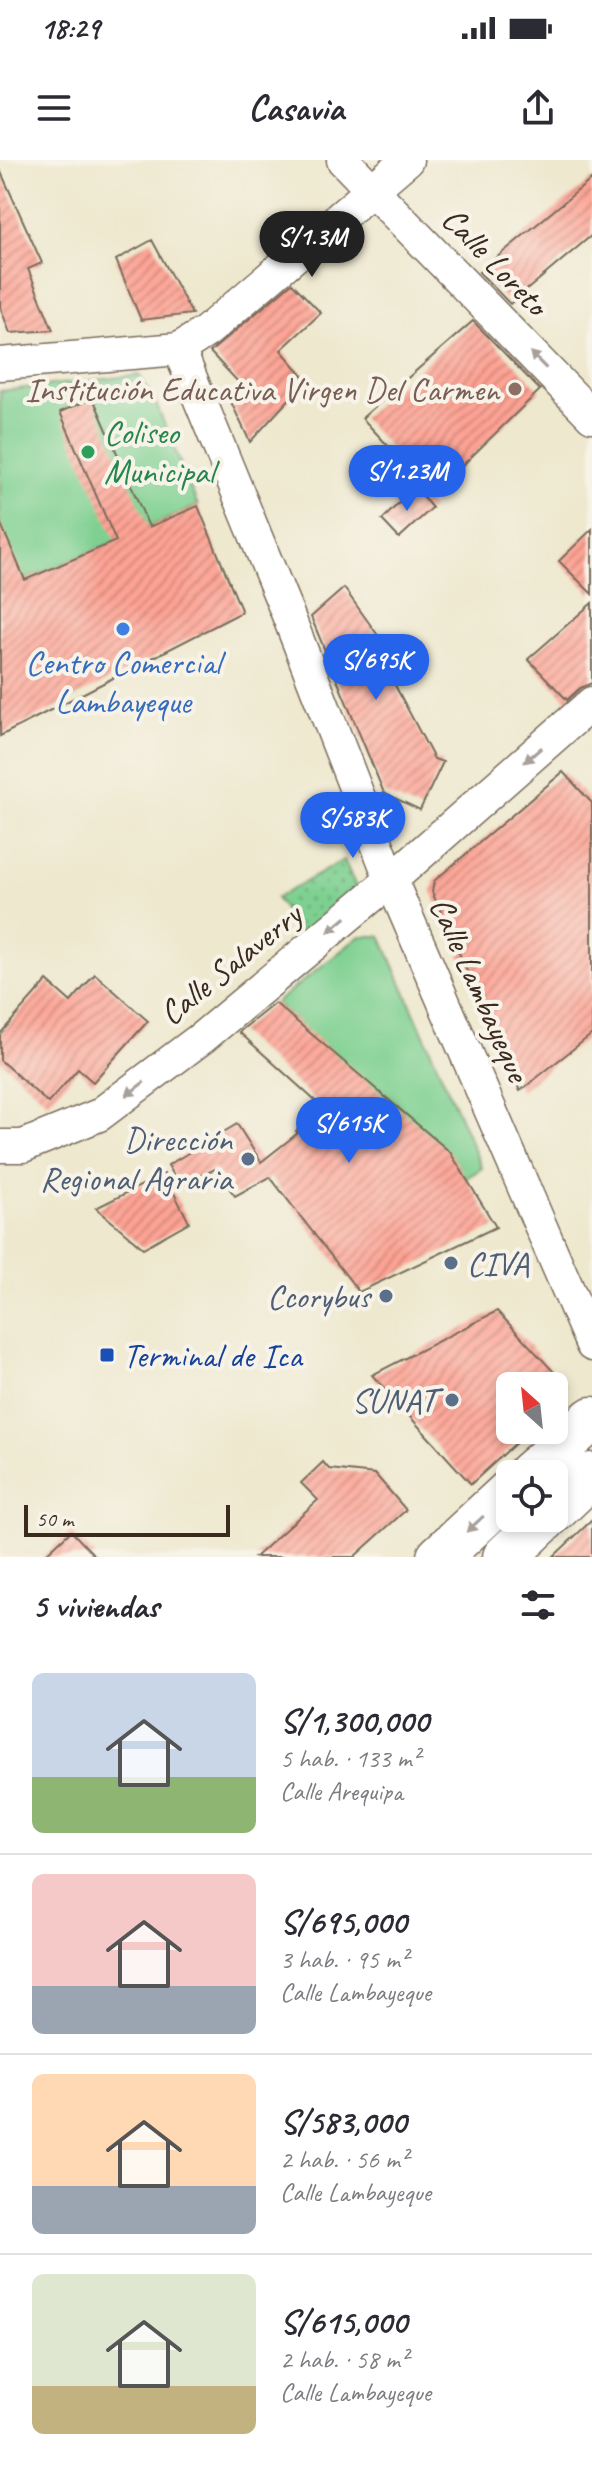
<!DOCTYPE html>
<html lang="es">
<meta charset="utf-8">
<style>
:root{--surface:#fff;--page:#f2f2f3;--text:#2b2b33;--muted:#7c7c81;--line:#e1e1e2;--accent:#2563eb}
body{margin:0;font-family:Caveat,sans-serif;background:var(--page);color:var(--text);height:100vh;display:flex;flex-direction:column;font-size:30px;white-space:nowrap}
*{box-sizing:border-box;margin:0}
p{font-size:26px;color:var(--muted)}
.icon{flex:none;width:44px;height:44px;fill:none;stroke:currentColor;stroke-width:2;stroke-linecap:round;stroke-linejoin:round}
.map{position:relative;height:1397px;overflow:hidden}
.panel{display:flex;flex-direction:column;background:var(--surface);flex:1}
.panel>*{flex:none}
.needle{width:52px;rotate:333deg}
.buttons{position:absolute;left:496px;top:1212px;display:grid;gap:16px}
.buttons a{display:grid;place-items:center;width:72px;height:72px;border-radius:12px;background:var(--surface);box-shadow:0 4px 12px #0003;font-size:40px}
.scale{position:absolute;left:24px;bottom:20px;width:206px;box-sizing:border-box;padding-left:8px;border:4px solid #3b2a1e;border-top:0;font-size:22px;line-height:28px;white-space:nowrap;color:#3b2a1e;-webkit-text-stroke:6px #f7f3e8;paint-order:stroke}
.price{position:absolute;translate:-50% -68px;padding:0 18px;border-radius:28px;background:var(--accent);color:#fff;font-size:26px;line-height:52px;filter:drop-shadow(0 2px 4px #0008)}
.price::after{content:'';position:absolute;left:50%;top:48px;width:24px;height:18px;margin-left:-12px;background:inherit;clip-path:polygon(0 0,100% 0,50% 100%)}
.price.current{background:#222;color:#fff}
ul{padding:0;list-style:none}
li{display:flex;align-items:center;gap:24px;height:200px;padding:0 32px}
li+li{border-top:2px solid var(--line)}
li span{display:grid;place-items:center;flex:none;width:224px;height:160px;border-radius:12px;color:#555}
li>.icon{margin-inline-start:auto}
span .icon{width:96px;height:96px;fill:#fffc;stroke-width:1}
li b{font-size:34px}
h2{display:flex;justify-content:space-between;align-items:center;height:96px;padding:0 32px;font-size:34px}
.status{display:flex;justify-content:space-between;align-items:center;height:56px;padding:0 40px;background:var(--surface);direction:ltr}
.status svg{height:22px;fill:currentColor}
header{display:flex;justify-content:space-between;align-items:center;height:104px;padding:0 32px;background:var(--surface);font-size:36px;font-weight:700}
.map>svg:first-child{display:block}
.park{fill:#7ed091;stroke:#5c7d58;stroke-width:2}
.garden{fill:url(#garden-dots);stroke:#5c7d58;stroke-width:2}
.building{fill:url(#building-hatch)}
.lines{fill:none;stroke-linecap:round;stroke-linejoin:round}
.street-casing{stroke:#7a6c5c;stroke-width:35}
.primary-casing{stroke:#7a6c5c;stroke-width:47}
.street{stroke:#fff;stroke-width:32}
.primary{stroke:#fff;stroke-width:44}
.oneway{fill:#a79f9a}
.education-dot{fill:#8d6e63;stroke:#f7f3e8;stroke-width:3}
.leisure-dot{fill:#2e9e5b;stroke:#f7f3e8;stroke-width:3}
.shop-dot{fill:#3f7fe0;stroke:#f7f3e8;stroke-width:3}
.service-dot{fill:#5c6f8a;stroke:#f7f3e8;stroke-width:3}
.transit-dot{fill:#1a4fb4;stroke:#f7f3e8;stroke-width:3}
.labels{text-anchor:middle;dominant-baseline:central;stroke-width:8;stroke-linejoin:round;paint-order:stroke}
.street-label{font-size:34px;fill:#3b2a1e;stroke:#f7f3e8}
.education-label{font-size:34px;fill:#785e54;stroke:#f7f3e8;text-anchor:end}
.leisure-label{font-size:34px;fill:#27864d;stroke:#f7f3e8;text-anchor:start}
.shop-label{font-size:34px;fill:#366cbe;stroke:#f7f3e8}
.service-label{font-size:34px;fill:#4e5e75;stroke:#f7f3e8;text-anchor:end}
.transit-label{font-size:34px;fill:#164399;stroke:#f7f3e8;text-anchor:start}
</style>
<div class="status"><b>18:29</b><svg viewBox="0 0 49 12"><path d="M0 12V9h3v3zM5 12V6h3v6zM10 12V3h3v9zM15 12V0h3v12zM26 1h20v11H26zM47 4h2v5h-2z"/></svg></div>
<header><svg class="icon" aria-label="menu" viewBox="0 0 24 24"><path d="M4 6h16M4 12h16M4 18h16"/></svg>Casavia<svg class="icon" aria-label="share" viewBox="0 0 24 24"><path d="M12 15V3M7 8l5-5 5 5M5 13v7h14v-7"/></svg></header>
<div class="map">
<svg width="592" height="1397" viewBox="0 0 592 1397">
<defs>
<pattern id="garden-dots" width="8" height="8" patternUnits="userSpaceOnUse" patternTransform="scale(2)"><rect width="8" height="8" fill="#7ed091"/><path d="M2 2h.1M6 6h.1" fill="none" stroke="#68a976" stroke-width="1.8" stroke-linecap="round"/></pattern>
<pattern id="building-hatch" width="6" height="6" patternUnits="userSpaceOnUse" patternTransform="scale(2)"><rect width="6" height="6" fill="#fda394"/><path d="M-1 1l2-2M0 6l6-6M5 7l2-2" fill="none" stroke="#ce8578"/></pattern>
</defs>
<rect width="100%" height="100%" fill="#f7f3e8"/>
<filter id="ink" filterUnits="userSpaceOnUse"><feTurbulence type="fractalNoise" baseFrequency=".0125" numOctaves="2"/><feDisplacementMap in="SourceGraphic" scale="16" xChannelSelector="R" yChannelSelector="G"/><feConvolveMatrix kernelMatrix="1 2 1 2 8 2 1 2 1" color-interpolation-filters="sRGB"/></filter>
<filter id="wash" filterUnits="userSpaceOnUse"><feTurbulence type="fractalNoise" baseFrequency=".006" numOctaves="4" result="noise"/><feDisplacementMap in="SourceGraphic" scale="32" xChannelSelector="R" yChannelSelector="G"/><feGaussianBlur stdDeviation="1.8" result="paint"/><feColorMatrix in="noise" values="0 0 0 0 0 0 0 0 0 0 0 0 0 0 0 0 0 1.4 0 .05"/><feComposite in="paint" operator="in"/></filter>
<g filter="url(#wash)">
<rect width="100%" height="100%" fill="#eee8ce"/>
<path class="park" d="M139 215 154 239 198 346 0 431V231Z
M360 776H381L482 1008 466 1018 275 843Z"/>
<path class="garden" d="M344 700 358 732 307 783 276 738Z"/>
<g id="blocks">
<path class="building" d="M0 10 42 103 28 109 53 170 10 173 0 146Z
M592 19V75L510 144 479 112Z
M152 80 192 154 141 160 116 100Z
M292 123 321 153 281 190 307 220 250 282 230 240 242 226 210 192Z
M473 161 540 230 433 334 362 258Z
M93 238 149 367 198 346 242 452 0 576V362L25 420 116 381 60 252Z
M415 327 432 348 399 378 382 360Z
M592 369V434L559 401Z
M344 428 387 488 379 495 434 599 443 602 420 650 384 633 311 457Z
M592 443V523L580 528 567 540 528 499Z
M563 612 592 643V874L520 931 432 732 434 721Z
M95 814 148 861 93 922 78 909 48 943 0 900V874L47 821 71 842Z
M275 843 450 992 496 1067 359 1132 270 1017 235 1036 215 1009 180 1026 168 1005 237 964 261 1002 298 973 296 971 323 948 239 872Z
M164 1014 189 1062 143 1088 96 1048Z
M497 1151 567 1226H510V1270H530L471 1324 372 1215Z
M323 1302 329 1309 375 1314 406 1350 354 1397H255L318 1340 301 1323Z
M592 1360V1397H553Z
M71 1371 96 1397H43Z"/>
</g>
</g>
<g filter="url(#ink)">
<use href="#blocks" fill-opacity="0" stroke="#7a6c5c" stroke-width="2"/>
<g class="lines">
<defs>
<path id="street" d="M343 0 592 256
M179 189 286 450 391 720 592 1185
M0 204 179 189 207 171 407 0
M0 986H23L99 955 203 877 391 720 592 543"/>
<path id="primary" d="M529 1314 592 1259
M554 1351 592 1315
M439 1397 510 1331
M505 1397 546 1358"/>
</defs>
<use href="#street" class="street-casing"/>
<use href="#primary" class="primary-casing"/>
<use href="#street" class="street"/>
<use href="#primary" class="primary"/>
</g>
<defs><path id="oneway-solid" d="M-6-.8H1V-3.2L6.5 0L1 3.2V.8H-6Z" transform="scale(2)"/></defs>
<g class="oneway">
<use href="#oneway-solid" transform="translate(538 200) rotate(-134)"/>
<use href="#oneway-solid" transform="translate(533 595) rotate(139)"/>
<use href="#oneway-solid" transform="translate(337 765) rotate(140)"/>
<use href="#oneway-solid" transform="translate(135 929) rotate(143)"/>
<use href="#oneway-solid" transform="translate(475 1364) rotate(137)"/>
</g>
</g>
<circle class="education-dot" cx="515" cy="229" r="8"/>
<circle class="leisure-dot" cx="88" cy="292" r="8"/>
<circle class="shop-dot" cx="123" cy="469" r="8"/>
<g class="service-dot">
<circle cx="248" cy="999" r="8"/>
<circle cx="451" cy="1103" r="8"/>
<circle cx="386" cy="1136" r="8"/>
<circle cx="452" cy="1240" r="8"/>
</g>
<rect class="transit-dot" x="99" y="1187" width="16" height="16" rx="4"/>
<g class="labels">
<g class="street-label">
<text transform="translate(495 101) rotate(46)">Calle Loreto</text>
<text transform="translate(230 804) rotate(-39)">Calle Salaverry</text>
<text transform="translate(480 829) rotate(66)">Calle Lambayeque</text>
</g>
<g class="education-label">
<text x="499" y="229">Institución Educativa Virgen Del Carmen</text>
</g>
<g class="leisure-label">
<text x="104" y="272">Coliseo<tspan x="104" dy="39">Municipal</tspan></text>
</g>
<g class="shop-label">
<text x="123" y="502">Centro Comercial<tspan x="123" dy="39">Lambayeque</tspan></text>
</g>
<g class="service-label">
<text x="232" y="979">Dirección<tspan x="232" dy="39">Regional Agraria</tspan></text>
<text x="467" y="1103" text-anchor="start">CIVA</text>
<text x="370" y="1136">Ccorybus</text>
<text x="436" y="1240">SUNAT</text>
</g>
<g class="transit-label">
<text x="123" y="1195">Terminal de Ica</text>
</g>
</g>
</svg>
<div class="buttons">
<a><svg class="needle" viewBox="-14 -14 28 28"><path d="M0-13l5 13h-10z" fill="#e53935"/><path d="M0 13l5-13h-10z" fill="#7c7c81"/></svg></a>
<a><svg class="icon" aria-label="locate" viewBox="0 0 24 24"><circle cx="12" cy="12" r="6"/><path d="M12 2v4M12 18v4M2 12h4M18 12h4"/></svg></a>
</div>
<div class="scale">50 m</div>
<b class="price current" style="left:312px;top:119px">S/1.3M</b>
<b class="price" style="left:407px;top:353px">S/1.23M</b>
<b class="price" style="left:376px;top:542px">S/695K</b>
<b class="price" style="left:353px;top:700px">S/583K</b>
<b class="price" style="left:349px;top:1005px">S/615K</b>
</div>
<section class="panel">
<h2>5 viviendas<svg class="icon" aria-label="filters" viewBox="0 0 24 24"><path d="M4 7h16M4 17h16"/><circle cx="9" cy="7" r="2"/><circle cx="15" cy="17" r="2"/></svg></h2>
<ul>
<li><span style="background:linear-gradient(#c9d6e8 65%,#8fb573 0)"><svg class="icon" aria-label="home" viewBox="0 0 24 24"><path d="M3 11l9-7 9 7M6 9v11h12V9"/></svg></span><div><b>S/1,300,000</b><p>5 hab. · 133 m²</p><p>Calle Arequipa</p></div></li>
<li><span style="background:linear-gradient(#f6c9c9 70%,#9aa5b1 0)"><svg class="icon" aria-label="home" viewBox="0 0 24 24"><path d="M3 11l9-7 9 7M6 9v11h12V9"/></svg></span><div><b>S/695,000</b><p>3 hab. · 95 m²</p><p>Calle Lambayeque</p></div></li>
<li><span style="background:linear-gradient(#ffd9b3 70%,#9aa5b1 0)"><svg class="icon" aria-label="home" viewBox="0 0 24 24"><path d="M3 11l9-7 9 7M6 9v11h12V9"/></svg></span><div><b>S/583,000</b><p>2 hab. · 56 m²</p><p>Calle Lambayeque</p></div></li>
<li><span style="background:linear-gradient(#dfe7d0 70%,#c2b280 0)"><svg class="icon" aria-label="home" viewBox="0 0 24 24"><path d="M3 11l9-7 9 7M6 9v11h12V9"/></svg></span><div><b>S/615,000</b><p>2 hab. · 58 m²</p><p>Calle Lambayeque</p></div></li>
</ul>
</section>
